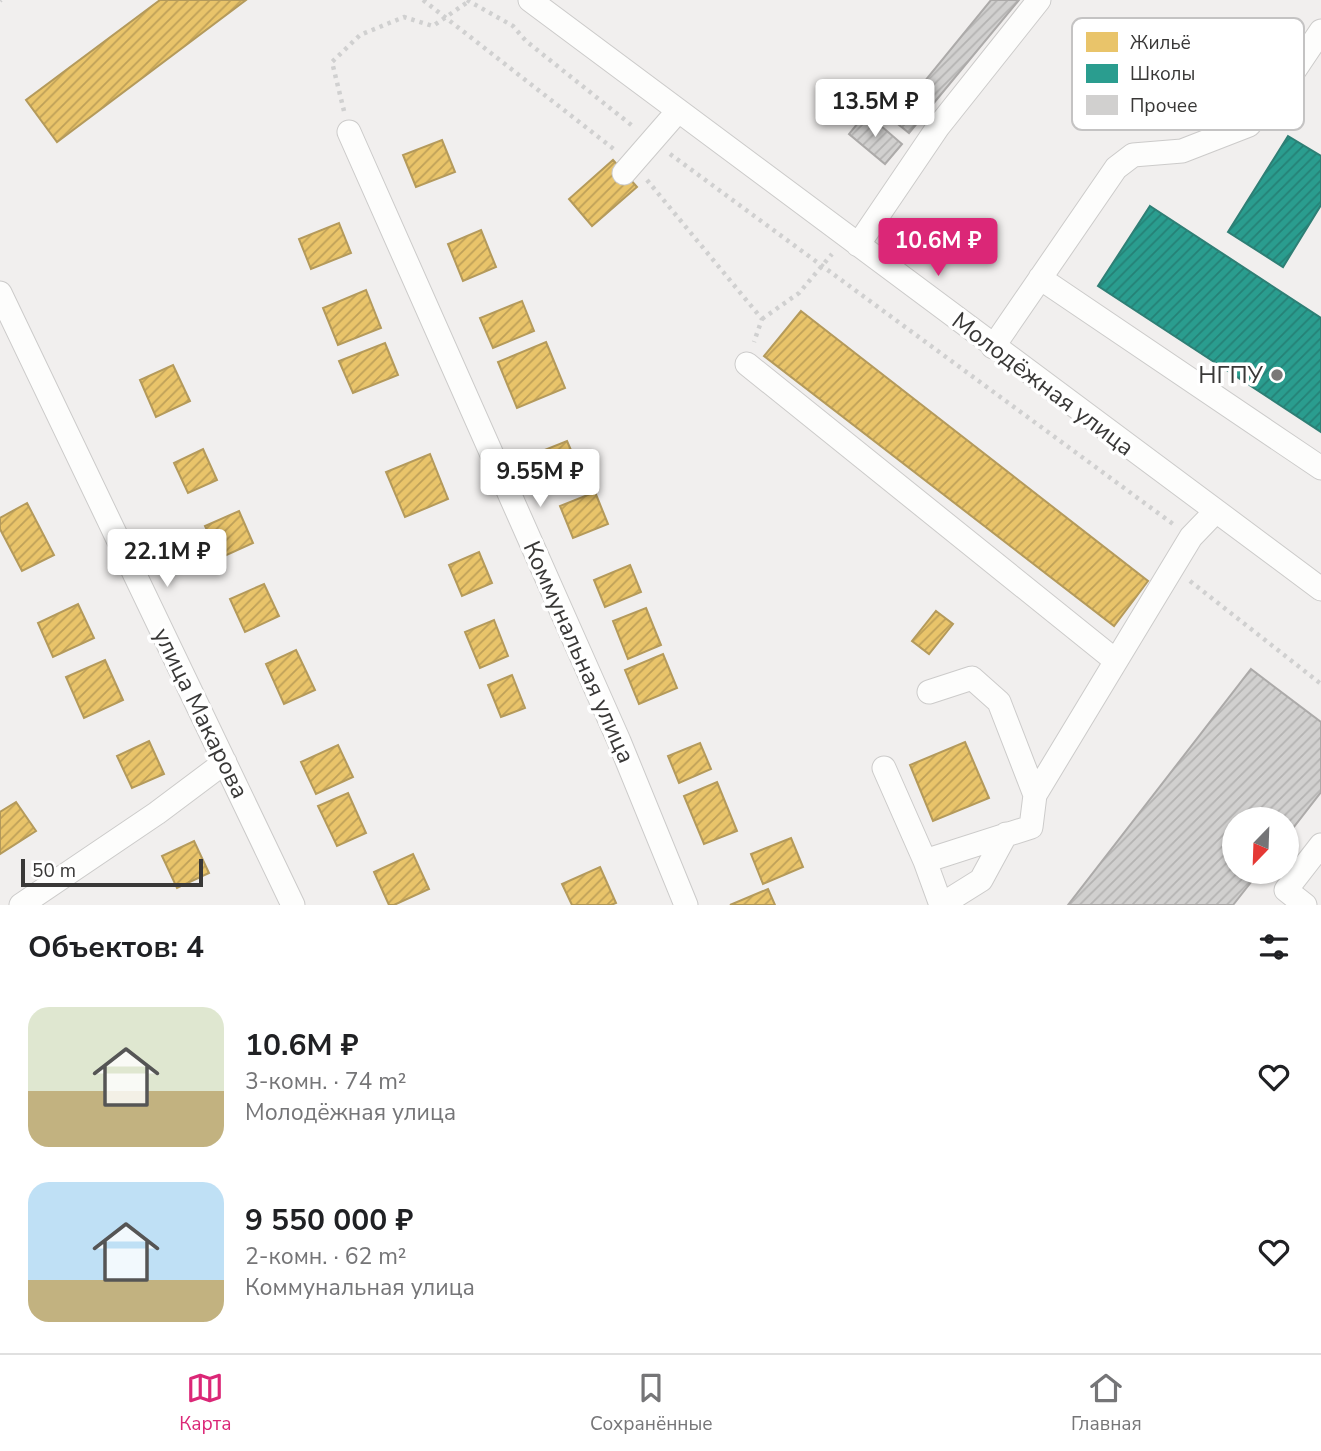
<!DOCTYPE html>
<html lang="ru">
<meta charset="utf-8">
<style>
:root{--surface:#fff;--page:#f6f6f6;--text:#202124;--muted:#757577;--line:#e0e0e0;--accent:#db2777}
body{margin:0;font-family:"Nunito Sans",sans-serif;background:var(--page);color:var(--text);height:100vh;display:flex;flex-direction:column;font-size:26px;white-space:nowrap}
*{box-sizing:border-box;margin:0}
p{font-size:23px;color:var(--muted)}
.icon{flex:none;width:38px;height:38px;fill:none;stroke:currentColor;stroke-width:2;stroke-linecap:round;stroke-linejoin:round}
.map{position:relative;height:905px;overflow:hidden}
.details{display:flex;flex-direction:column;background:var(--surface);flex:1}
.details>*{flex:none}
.needle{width:46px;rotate:203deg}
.fabs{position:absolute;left:1222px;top:807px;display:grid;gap:14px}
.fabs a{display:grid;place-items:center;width:77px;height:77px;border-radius:50%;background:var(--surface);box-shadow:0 2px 5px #0004;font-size:35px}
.scale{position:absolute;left:21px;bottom:18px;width:182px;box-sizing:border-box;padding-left:7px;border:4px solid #393837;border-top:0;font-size:19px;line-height:24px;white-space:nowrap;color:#393837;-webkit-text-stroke:5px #fff;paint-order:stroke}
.price{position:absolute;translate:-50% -60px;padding:0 16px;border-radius:7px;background:#fff;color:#222;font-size:23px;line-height:46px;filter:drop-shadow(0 2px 4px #0008)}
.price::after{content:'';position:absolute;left:50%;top:42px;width:21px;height:16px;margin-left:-10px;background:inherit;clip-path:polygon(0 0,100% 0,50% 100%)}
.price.active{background:var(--accent);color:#fff}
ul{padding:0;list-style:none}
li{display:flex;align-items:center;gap:21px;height:175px;padding:0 28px}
li span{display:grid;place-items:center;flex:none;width:196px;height:140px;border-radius:21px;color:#555}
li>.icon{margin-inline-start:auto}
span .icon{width:84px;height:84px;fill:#fffc;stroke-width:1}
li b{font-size:30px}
h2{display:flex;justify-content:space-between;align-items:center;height:84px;padding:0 28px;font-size:30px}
.tabs{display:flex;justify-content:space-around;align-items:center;height:98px;border-top:2px solid var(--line);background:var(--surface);font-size:19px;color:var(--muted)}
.tabs a{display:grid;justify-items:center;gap:4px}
.tabs .active{color:var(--accent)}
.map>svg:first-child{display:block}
.homes{fill:url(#homes-hatch);stroke:#b49a5b;stroke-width:2}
.schools{fill:url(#schools-hatch);stroke:#2e7f75;stroke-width:2}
.building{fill:url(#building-hatch);stroke:#acaaa9;stroke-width:2}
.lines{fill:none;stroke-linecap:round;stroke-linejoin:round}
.minor-casing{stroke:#cccbca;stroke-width:25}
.path{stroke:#d0d0d0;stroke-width:4.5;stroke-dasharray:3.5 5;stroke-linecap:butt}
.minor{stroke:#fdfdfc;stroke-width:23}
.poi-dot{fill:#797877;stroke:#fff;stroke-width:2.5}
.labels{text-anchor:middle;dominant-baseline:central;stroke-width:7;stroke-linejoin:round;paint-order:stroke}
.poi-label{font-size:24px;fill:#393837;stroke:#fff;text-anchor:end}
.street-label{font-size:24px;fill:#393837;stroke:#fff}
.key{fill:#fff;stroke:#c4c3c3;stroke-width:2}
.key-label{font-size:19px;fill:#393837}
</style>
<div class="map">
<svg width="1321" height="905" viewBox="0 0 1321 905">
<defs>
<pattern id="homes-hatch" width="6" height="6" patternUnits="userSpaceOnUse" patternTransform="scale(1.75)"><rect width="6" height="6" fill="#e9c46a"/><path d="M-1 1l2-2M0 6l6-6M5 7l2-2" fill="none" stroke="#bea058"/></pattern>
<pattern id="schools-hatch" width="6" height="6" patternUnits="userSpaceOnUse" patternTransform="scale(1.75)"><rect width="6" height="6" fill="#2a9d8f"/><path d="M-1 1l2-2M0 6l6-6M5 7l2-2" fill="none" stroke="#258176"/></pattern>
<pattern id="building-hatch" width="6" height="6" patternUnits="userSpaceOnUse" patternTransform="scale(1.75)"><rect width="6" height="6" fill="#d1d0cf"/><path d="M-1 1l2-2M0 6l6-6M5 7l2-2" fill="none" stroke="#b4b3b2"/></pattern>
</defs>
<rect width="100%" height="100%" fill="#f1efee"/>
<path class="homes" d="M160 0H246L57 142 26 100Z
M442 140 455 172 416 187 403 155Z
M613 160 637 187 592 226 569 199Z
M339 223 351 253 311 269 299 239Z
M481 230 496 267 463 281 448 244Z
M366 290 381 328 338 345 323 308Z
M522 301 534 331 493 348 480 318Z
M801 311 1148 581 1114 626 764 356Z
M546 342 565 388 517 408 498 362Z
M385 343 398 375 353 393 339 361Z
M173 365 190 401 156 417 140 380Z
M567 441 580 471 554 482 542 451Z
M203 449 217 480 188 493 174 463Z
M430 454 448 499 405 517 386 472Z
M595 492 608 524 573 538 560 506Z
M27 503 54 555 22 571 0 529V518Z
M239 511 253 543 220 558 205 526Z
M479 552 492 583 462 596 449 565Z
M630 565 641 592 605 607 594 580Z
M264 584 279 616 245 632 230 599Z
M78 604 94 638 53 657 38 623Z
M646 608 661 645 628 659 613 621Z
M936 611 953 624 929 654 912 641Z
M494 620 508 656 480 668 465 632Z
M296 650 315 690 284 704 266 664Z
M663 654 677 688 639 704 625 670Z
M105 660 123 700 84 718 66 677Z
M512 675 525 708 501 717 488 685Z
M149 741 164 774 132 788 117 756Z
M965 742 989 798 933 821 910 765Z
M700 743 711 769 679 783 668 756Z
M338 745 353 777 316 794 301 762Z
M717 782 737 831 704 844 684 796Z
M348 793 366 833 337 846 318 806Z
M16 802 36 831 0 854V812Z
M791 838 803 867 763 884 751 854Z
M194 841 209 873 177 888 162 856Z
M413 854 429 889 394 905H389L374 872Z
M600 867 616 903 611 905H572L562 884Z
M768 889 775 905H730Z"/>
<path class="schools" d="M1288 136 1321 156V205L1283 267 1228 232Z
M1150 206 1321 318V432L1098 286Z"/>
<path class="building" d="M991 0H1019L909 133 893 120Z
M866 113 902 144 885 164 849 134Z
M1251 669 1321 722V792L1286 837V819H1234V872H1259L1233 905H1068Z"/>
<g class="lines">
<defs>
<path id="minor" d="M530 0 1321 589
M349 132 619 741 686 905
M624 173 678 111
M858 245 938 127 1039 0
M1040 278 1321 468
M0 293 293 905
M993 347 1116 168 1133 155 1182 151 1249 125 1294 71 1321 31
M747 364 1116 661
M884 768 925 861 941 905 981 880 1006 834
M1035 795 1191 537 1215 512
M925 861 1031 827 1035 795 999 702 972 678 929 692
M21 905 157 813 225 762
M1305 905 1286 890 1321 845"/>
</defs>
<use href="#minor" class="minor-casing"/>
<path class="path" d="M423 0 615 150
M467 0 513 26 526 41 635 128
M0 1 1 0
M344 111 332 62 360 35 404 17 433 26 469 1
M670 154 1173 524
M647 180 762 319 754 342
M762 319 799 293 832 254
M1190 581 1321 684"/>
<use href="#minor" class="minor"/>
</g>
<circle class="poi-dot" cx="1277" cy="375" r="7"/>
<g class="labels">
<g class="poi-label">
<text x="1263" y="375">НГПУ</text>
</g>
<g class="street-label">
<text transform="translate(1043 384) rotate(37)">Молодёжная улица</text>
<text transform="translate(579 652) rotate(66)">Коммунальная улица</text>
<text transform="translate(201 713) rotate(64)">улица Макарова</text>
</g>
</g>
<rect x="1072" y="18" width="232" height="112" rx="10" class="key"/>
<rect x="1086" y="32" width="32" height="20" fill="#e9c46a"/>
<rect x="1086" y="64" width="32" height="19" fill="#2a9d8f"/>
<rect x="1086" y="95" width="32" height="20" fill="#d1d0cf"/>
<g class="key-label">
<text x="1130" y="49">Жильё</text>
<text x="1130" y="80">Школы</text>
<text x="1130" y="112">Прочее</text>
</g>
</svg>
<div class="fabs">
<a><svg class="needle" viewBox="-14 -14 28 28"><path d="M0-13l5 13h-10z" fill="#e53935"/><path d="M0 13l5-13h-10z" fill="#757577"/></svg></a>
</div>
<div class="scale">50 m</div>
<b class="price" style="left:875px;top:139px">13.5M ₽</b>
<b class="price active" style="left:938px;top:278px">10.6M ₽</b>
<b class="price" style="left:540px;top:509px">9.55M ₽</b>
<b class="price" style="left:167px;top:589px">22.1M ₽</b>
</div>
<section class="details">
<h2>Объектов: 4<svg class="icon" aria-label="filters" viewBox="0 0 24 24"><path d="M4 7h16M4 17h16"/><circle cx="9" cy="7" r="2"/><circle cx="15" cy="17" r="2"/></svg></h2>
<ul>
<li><span style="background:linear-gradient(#dfe7d0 60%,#c2b280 0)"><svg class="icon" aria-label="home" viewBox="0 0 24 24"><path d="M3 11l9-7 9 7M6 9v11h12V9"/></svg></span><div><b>10.6M ₽</b><p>3-комн. · 74 m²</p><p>Молодёжная улица</p></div><svg class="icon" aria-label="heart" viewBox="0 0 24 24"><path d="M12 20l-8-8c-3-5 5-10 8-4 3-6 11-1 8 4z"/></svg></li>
<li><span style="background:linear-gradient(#bfe0f5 70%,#c2b280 0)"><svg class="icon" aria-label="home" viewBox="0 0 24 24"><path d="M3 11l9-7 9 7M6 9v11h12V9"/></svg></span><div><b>9 550 000 ₽</b><p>2-комн. · 62 m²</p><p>Коммунальная улица</p></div><svg class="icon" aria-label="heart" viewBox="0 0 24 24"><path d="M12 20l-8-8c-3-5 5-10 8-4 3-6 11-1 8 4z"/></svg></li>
</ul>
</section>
<nav class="tabs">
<a class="active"><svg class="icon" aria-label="map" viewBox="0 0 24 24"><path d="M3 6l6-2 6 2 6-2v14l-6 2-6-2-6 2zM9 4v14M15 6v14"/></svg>Карта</a>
<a><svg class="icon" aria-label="saved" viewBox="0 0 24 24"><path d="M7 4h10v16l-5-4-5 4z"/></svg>Сохранённые</a>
<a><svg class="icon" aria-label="home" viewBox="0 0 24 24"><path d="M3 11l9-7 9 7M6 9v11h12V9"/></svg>Главная</a>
</nav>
